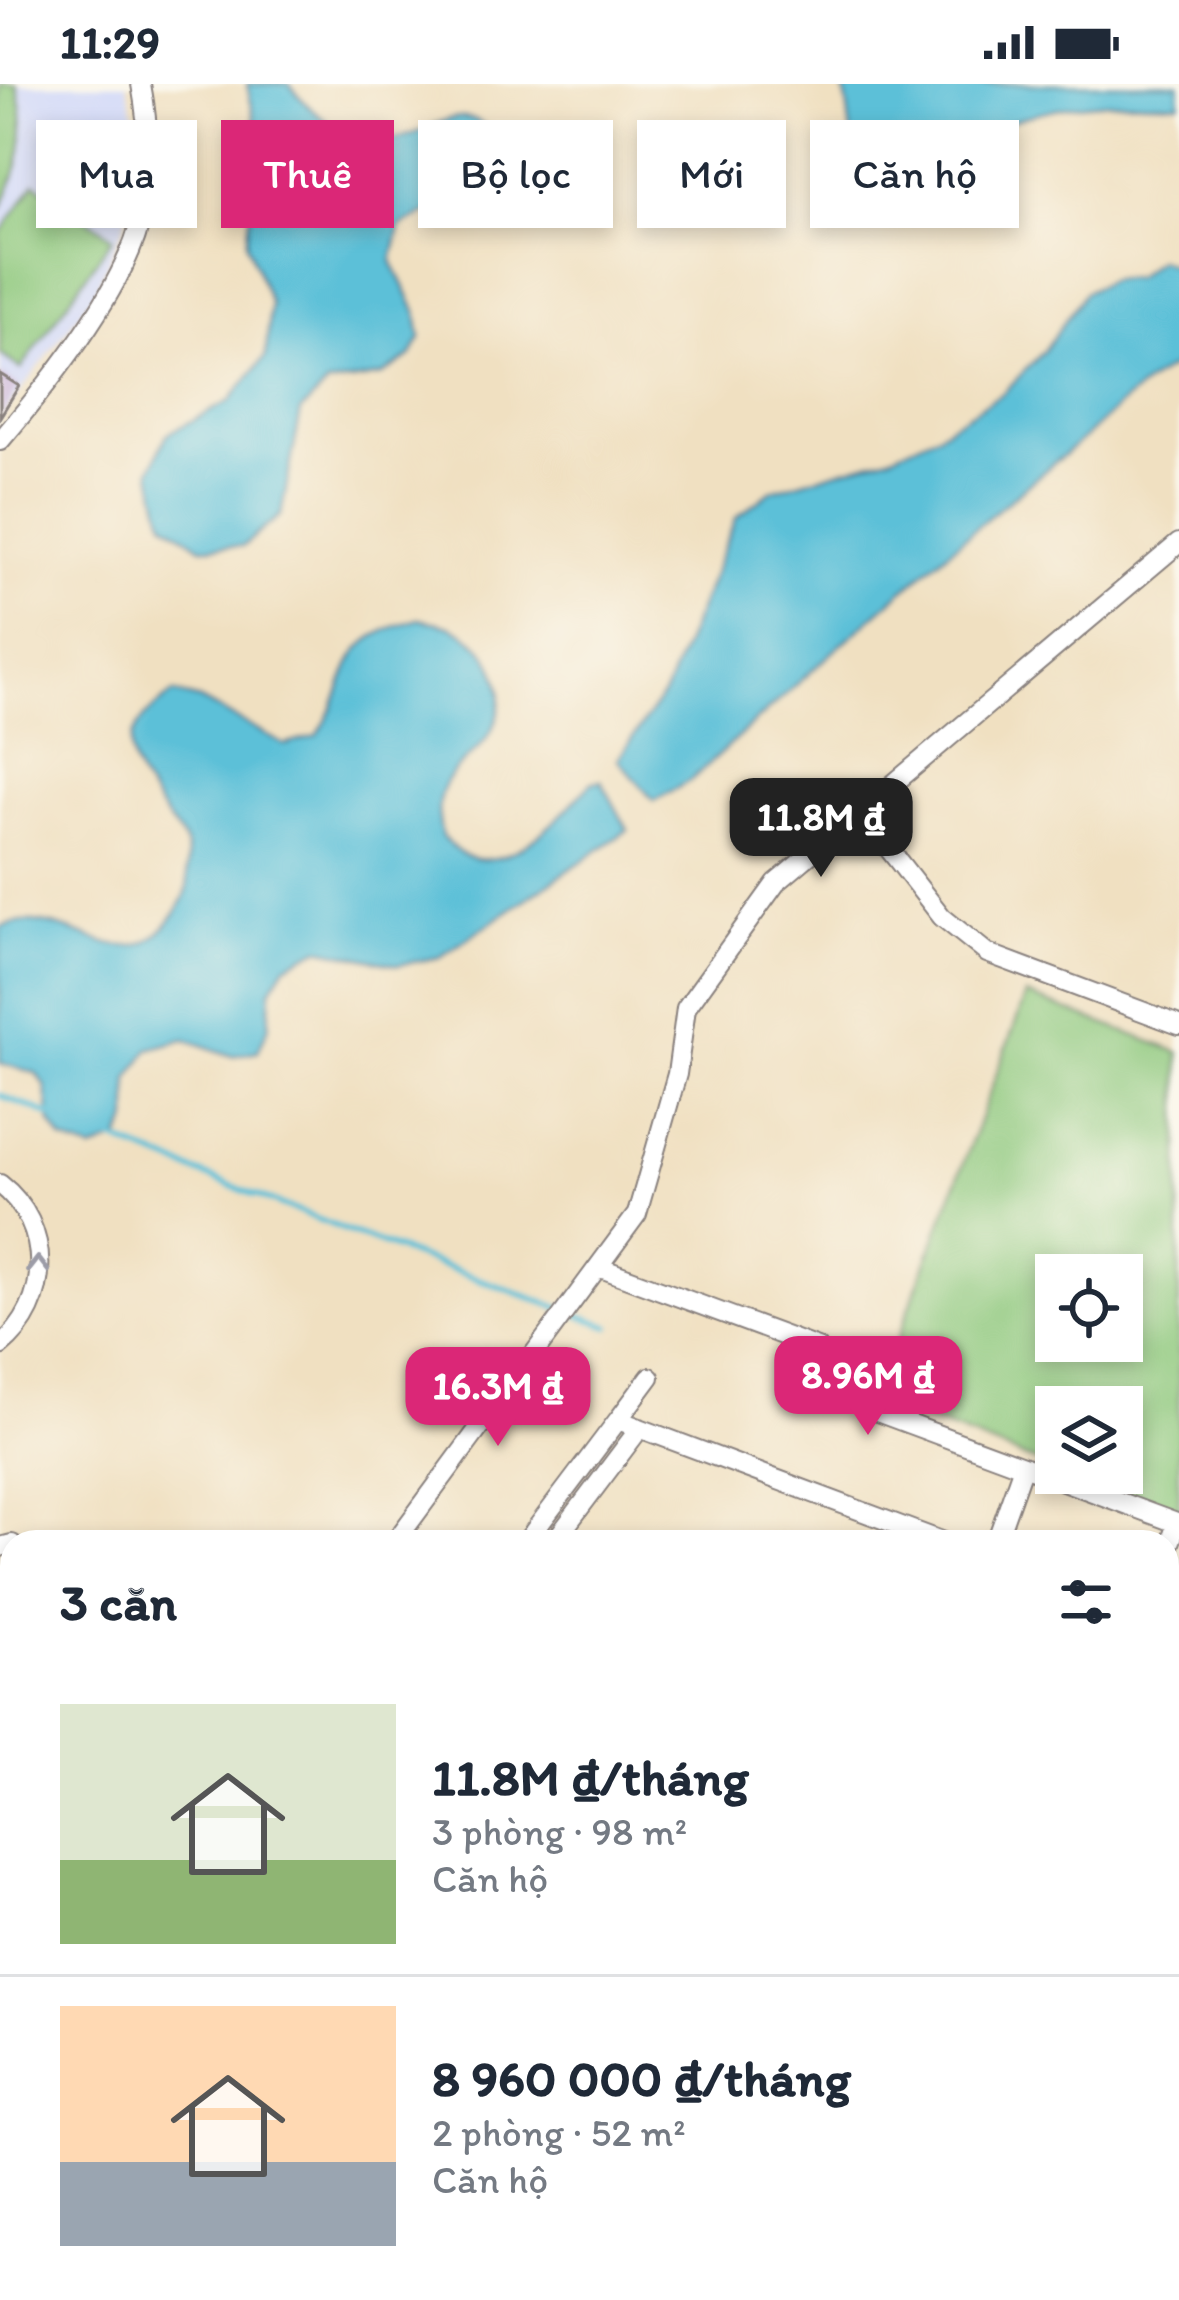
<!DOCTYPE html>
<html lang="vi">
<meta charset="utf-8">
<style>
:root{--surface:#fff;--page:#f6f6f7;--text:#1f2937;--muted:#747a83;--line:#e0e1e3;--accent:#db2777}
body{margin:0;font-family:Itim,sans-serif;background:var(--page);color:var(--text);height:100vh;display:flex;flex-direction:column;font-size:45px;white-space:nowrap}
*{box-sizing:border-box;margin:0}
p{font-size:39px;color:var(--muted)}
.icon{flex:none;width:66px;height:66px;fill:none;stroke:currentColor;stroke-width:2;stroke-linecap:round;stroke-linejoin:round}
.map{position:relative;flex:1;overflow:hidden}
.side{position:absolute;left:0px;top:1446px;width:1179px;height:771px;display:flex;flex-direction:column;background:var(--surface);border-radius:36px 36px 0 0;box-shadow:0 6px 18px #0003}
.side>*{flex:none}
.banner{position:absolute;left:36px;top:36px;width:1107px;height:108px;display:flex;gap:24px}
.buttons{position:absolute;left:1035px;top:1170px;display:grid;gap:24px}
.buttons a{display:grid;place-items:center;width:108px;height:108px;border-radius:0px;background:var(--surface);box-shadow:0 6px 18px #0003;font-size:60px}
.price{position:absolute;translate:-50% -102px;padding:0 27px;border-radius:24px;background:var(--accent);color:#fff;font-size:39px;line-height:78px;filter:drop-shadow(0 3px 6px #0008)}
.price::after{content:'';position:absolute;left:50%;top:72px;width:36px;height:27px;margin-left:-18px;background:inherit;clip-path:polygon(0 0,100% 0,50% 100%)}
.price.selected{background:#222;color:#fff}
ul{padding:0;list-style:none}
li{display:flex;align-items:center;gap:36px;height:300px;padding:0 60px}
li+li{border-top:3px solid var(--line)}
li span{display:grid;place-items:center;flex:none;width:336px;height:240px;border-radius:0px;color:#555}
li>.icon{margin-inline-start:auto}
span .icon{width:144px;height:144px;fill:#fffc;stroke-width:1}
li b{font-size:51px}
h2{display:flex;justify-content:space-between;align-items:center;height:144px;padding:0 60px;font-size:51px}
.tag{padding:0 42px;border-radius:0px;background:var(--surface);box-shadow:0 6px 18px #0003;font-size:42px;line-height:108px}
.tag.selected{background:var(--accent);color:#fff}
.status{display:flex;justify-content:space-between;align-items:center;height:84px;padding:0 60px;background:var(--surface);direction:ltr}
.status svg{height:33px;fill:currentColor}
.map>svg:first-child{display:block}
.built{fill:#d2d9f9}
.green{fill:#8dc87d;stroke:#58755c;stroke-width:3;fill-rule:evenodd}
.water{fill:#5bc0d8;stroke:#3e718a;stroke-width:3}
.lines{fill:none;stroke-linecap:round;stroke-linejoin:round}
.stream{stroke:#5bc0d8;stroke-width:6}
.building{fill:#c9b2da}
.minor-casing{stroke:#89817e;stroke-width:22}
.major-casing{stroke:#89817e;stroke-width:28}
.highway-casing{stroke:#89817e;stroke-width:32}
.minor{stroke:#fff;stroke-width:18}
.major{stroke:#fdbc6f;stroke-width:24}
.highway{stroke:#fdbc6f;stroke-width:27}
.oneway{stroke:#9c9ca7}
</style>
<div class="status"><b>11:29</b><svg viewBox="0 0 49 12"><path d="M0 12V9h3v3zM5 12V6h3v6zM10 12V3h3v9zM15 12V0h3v12zM26 1h20v11H26zM47 4h2v5h-2z"/></svg></div>
<div class="map">
<svg width="1179" height="2216" viewBox="0 0 1179 2216">
<rect width="100%" height="100%" fill="#fbf7ec"/>
<filter id="ink" filterUnits="userSpaceOnUse"><feTurbulence type="fractalNoise" baseFrequency=".00833" numOctaves="2"/><feDisplacementMap in="SourceGraphic" scale="24" xChannelSelector="R" yChannelSelector="G"/><feConvolveMatrix kernelMatrix="1 2 1 2 8 2 1 2 1" color-interpolation-filters="sRGB"/></filter>
<filter id="wash" filterUnits="userSpaceOnUse"><feTurbulence type="fractalNoise" baseFrequency=".004" numOctaves="4" result="noise"/><feDisplacementMap in="SourceGraphic" scale="48" xChannelSelector="R" yChannelSelector="G"/><feGaussianBlur stdDeviation="2.7" result="paint"/><feColorMatrix in="noise" values="0 0 0 0 0 0 0 0 0 0 0 0 0 0 0 0 0 1.4 0 .05"/><feComposite in="paint" operator="in"/></filter>
<g filter="url(#wash)">
<rect width="100%" height="100%" fill="#f0e0c1"/>
<path class="built" d="M0 0H126L135 33 134 80 125 139 93 211 0 335Z"/>
<path class="green" d="M0 0H17C29 45 22 85 0 125Z
M35 99 113 153 21 285 0 270V150Z
M1026 911 1179 968V1433L1064 1389H1122V1323H1056V1386L875 1316ZM1056 1191H1122V1257H1056Z
M1167 1675 1179 1685V1759L1167 1778Z
M1167 1806 1179 1819V2049L1167 2045Z"/>
<path class="water" d="M247 0H289C312 30 350 63 391 56 444 47 460 5 506 63L502 95 479 119 425 129 400 143 392 177 417 229 421 254 411 272 381 292 327 301 301 327 281 431 243 462 201 463 164 437 151 386 167 350 230 317 266 272 270 220 247 159 259 56Z
M843 0H1179V19C1106 14 1042 19 976 53 950 67 930 85 903 97 836 75 858 55 843 0Z
M1158 175 1179 185V279C1135 301 1103 340 1065 370 936 474 813 585 691 696L654 717 618 675 665 608 736 434 772 406 890 372 933 352 1003 309 1044 267 1085 208 1111 195 1135 193Z
M419 535C431 538 445 539 456 545 491 562 511 603 495 640 484 666 458 677 446 698 435 716 438 733 442 753 448 758 456 768 464 771 511 793 564 728 591 699L601 696 628 746 440 873 398 881 319 864 286 881 271 905 269 942 258 967 232 972 185 955 149 965 129 995V1036L120 1054 92 1067 63 1057 51 1039 45 1001 36 989 0 979V843C77 815 130 919 184 814 189 804 188 798 187 787 187 779 188 767 185 760 182 752 174 743 169 737 131 681 105 656 174 609L200 616 285 661 317 652C358 590 332 557 419 535Z"/>
<g class="lines">
<path class="stream" d="M0 1011 52 1032
M109 1054 363 1153 609 1242"/>
</g>
<g id="blocks">
<path class="building" d="M0 290 19 302 0 333Z"/>
</g>
</g>
<g filter="url(#ink)">
<use href="#blocks" fill-opacity="0" stroke="#89817e" stroke-width="3"/>
<g class="lines">
<defs>
<path id="minor" d="M0 357C47 302 128 201 142 130 151 87 149 42 141 0
M860 728 942 833 987 869 1179 941
M0 1100C53 1141 52 1221 0 1262
M598 1183 817 1264 869 1325 1179 1440
M650 1293 618 1336 944 1458
M395 1458 637 1130 677 990 686 924 776 799 1179 459
M526 1458 618 1336
M554 1458 640 1344
M996 1458 1023 1382
M0 1463 12 1460
M1167 1467 1177 1440
M1167 1654 1179 1666
M0 1664 12 1649
M0 1745 12 1755
M1167 2065 1179 2070
M0 2203 13 2216
M403 2205 414 2216
M716 2205 727 2216
M936 2205 966 2216
M865 2216 876 2205
M1064 2216 1068 2205"/>
<path id="major" d="M0 1857 12 1871
M0 2019 12 2040
M172 2205 183 2216
M343 2205 354 2216"/>
<path id="highway" d="M0 1902 12 1913
M0 2016 12 2021
M204 2205 215 2216
M293 2205 304 2216"/>
</defs>
<use href="#minor" class="minor-casing"/>
<use href="#major" class="major-casing"/>
<use href="#highway" class="highway-casing"/>
<use href="#minor" class="minor"/>
<use href="#major" class="major"/>
<use href="#highway" class="highway"/>
</g>
<defs><path id="oneway-chevron" d="M-2-3.5L2.5 0L-2 3.5" fill="none" stroke-width="1.6" stroke-linecap="round" stroke-linejoin="round" transform="scale(3)"/></defs>
<use class="oneway" href="#oneway-chevron" transform="translate(38 1181) rotate(-90)"/>
</g>
</svg>
<div class="buttons">
<a><svg class="icon" aria-label="locate" viewBox="0 0 24 24"><circle cx="12" cy="12" r="6"/><path d="M12 2v4M12 18v4M2 12h4M18 12h4"/></svg></a>
<a><svg class="icon" aria-label="layers" viewBox="0 0 24 24"><path d="M12 4l9 5-9 5-9-5zM3 14l9 5 9-5"/></svg></a>
</div>
<b class="price selected" style="left:821px;top:796px">11.8M ₫</b>
<b class="price" style="left:868px;top:1354px">8.96M ₫</b>
<b class="price" style="left:498px;top:1365px">16.3M ₫</b>
<div class="banner">
<a class="tag">Mua</a>
<a class="tag selected">Thuê</a>
<a class="tag">Bộ lọc</a>
<a class="tag">Mới</a>
<a class="tag">Căn hộ</a>
</div>
<section class="side">
<h2>3 căn<svg class="icon" aria-label="filters" viewBox="0 0 24 24"><path d="M4 7h16M4 17h16"/><circle cx="9" cy="7" r="2"/><circle cx="15" cy="17" r="2"/></svg></h2>
<ul>
<li><span style="background:linear-gradient(#dfe7d0 65%,#8fb573 0)"><svg class="icon" aria-label="home" viewBox="0 0 24 24"><path d="M3 11l9-7 9 7M6 9v11h12V9"/></svg></span><div><b>11.8M ₫/tháng</b><p>3 phòng · 98 m²</p><p>Căn hộ</p></div></li>
<li><span style="background:linear-gradient(#ffd9b3 65%,#9aa5b1 0)"><svg class="icon" aria-label="home" viewBox="0 0 24 24"><path d="M3 11l9-7 9 7M6 9v11h12V9"/></svg></span><div><b>8 960 000 ₫/tháng</b><p>2 phòng · 52 m²</p><p>Căn hộ</p></div></li>
</ul>
</section>
</div>
